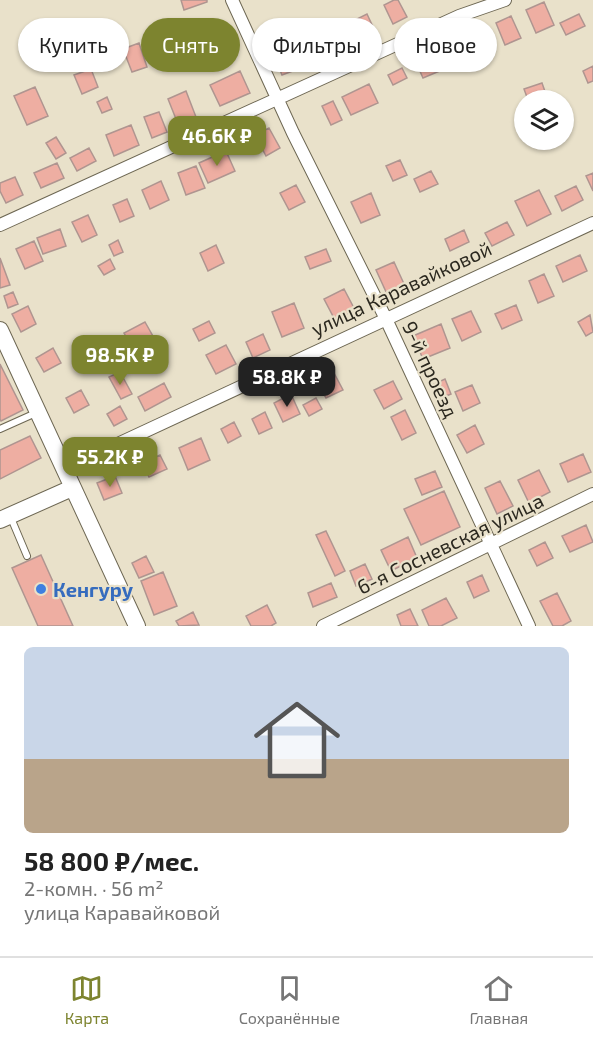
<!DOCTYPE html>
<html lang="ru">
<meta charset="utf-8">
<style>
:root{--surface:#fff;--page:#f6f6f6;--text:#222;--muted:#767676;--line:#e0e0e0;--accent:#7d842f}
body{margin:0;font-family:"Exo 2",sans-serif;background:var(--page);color:var(--text);height:100vh;display:flex;flex-direction:column;font-size:22px;white-space:nowrap}
*{box-sizing:border-box;margin:0}
p{font-size:20px;color:var(--muted)}
.icon{flex:none;width:33px;height:33px;fill:none;stroke:currentColor;stroke-width:2;stroke-linecap:round;stroke-linejoin:round}
.map{position:relative;height:626px;overflow:hidden}
.details{display:flex;flex-direction:column;background:var(--surface);flex:1}
.details>*{flex:none}
.guide{position:absolute;left:18px;top:18px;width:558px;height:54px;display:flex;gap:12px}
.fabs{position:absolute;left:514px;top:90px;display:grid;gap:12px}
.fabs a{display:grid;place-items:center;width:60px;height:60px;border-radius:50%;background:var(--surface);box-shadow:0 2px 4px #0004;font-size:30px}
.price{position:absolute;translate:-50% -51px;padding:0 14px;border-radius:12px;background:var(--accent);color:#fff;font-size:20px;line-height:39px;filter:drop-shadow(0 2px 3px #0008)}
.price::after{content:'';position:absolute;left:50%;top:36px;width:18px;height:14px;margin-left:-9px;background:inherit;clip-path:polygon(0 0,100% 0,50% 100%)}
.price.selected{background:#222;color:#fff}
ul{padding:0;list-style:none}
li{display:grid;align-content:center;gap:12px;height:318px;padding:0 24px}
li+li{border-top:2px solid var(--line)}
li span{display:grid;place-items:center;height:186px;border-radius:9px;color:#555}
li>.icon{margin-inline-start:auto}
span .icon{width:108px;height:108px;fill:#fffc;stroke-width:1}
li b{font-size:26px}
.chip{padding:0 21px;border-radius:27px;background:var(--surface);box-shadow:0 2px 4px #0004;font-size:21px;line-height:54px}
.chip.selected{background:var(--accent);color:#fff}
.tab-bar{display:flex;justify-content:space-around;align-items:center;height:84px;border-top:2px solid var(--line);background:var(--surface);font-size:16px;color:var(--muted)}
.tab-bar a{display:grid;justify-items:center;gap:3px}
.tab-bar .selected{color:var(--accent)}
.map>svg:first-child{display:block}
.building{fill:#eeaea2;stroke:#af9590;stroke-width:1.5}
.lines{fill:none;stroke-linecap:round;stroke-linejoin:round}
.service-casing{stroke:#6d6753;stroke-width:8}
.minor-casing{stroke:#6d6753;stroke-width:14}
.secondary-casing{stroke:#6d6753;stroke-width:18}
.service{stroke:#fff;stroke-width:6}
.minor{stroke:#fff;stroke-width:12}
.secondary{stroke:#fff;stroke-width:16}
.shop-dot{fill:#3f7fe0;stroke:#e9e1ca;stroke-width:2}
.labels{text-anchor:middle;dominant-baseline:central;stroke-width:4.5;stroke-linejoin:round;paint-order:stroke}
.street-label{font-size:20px;fill:#2b281f;stroke:#e9e1ca}
.shop-label{font-size:20px;font-weight:bold;fill:#366cbe;stroke:#e9e1ca;text-anchor:start}
</style>
<div class="map">
<svg width="593" height="626" viewBox="0 0 593 626">
<rect width="100%" height="100%" fill="#e9e1ca"/>
<path class="building" d="M181 0H207V2L184 10Z
M394 0H398L407 17 393 24 384 5Z
M544 2 554 25 536 33 526 10Z
M367 14 373 27 354 36 347 24Z
M579 14 585 26 566 35 560 23Z
M511 16 521 38 505 45 496 23Z
M331 29 340 47 324 55 314 38Z
M215 32 221 50 205 56 198 38Z
M473 35 481 50 467 57 460 42Z
M139 43 147 67 132 72 123 49Z
M441 49 449 67 423 78 415 60Z
M292 53 298 69 282 75 276 60Z
M593 66V81L588 83 583 71Z
M402 68 407 78 393 85 388 75Z
M91 69 98 87 82 94 74 75Z
M240 71 250 93 220 106 210 85Z
M542 83 548 100H528L524 89Z
M369 84 378 103 351 115 342 97Z
M35 87 48 116 27 125 14 96Z
M186 91 196 117 178 124 168 99Z
M107 97 112 109 102 113 97 102Z
M333 101 342 120 331 125 322 106Z
M159 112 167 132 152 138 144 117Z
M131 125 139 145 114 156 106 135Z
M269 128 280 148 266 156 255 135Z
M56 137 66 153 56 159 46 143Z
M89 148 96 161 77 171 70 158Z
M226 151 235 171 208 183 199 163Z
M400 160 407 175 393 181 386 166Z
M57 163 64 178 41 188 34 173Z
M196 166 205 188 186 195 178 173Z
M431 171 438 184 420 192 414 179Z
M593 173V191L586 176Z
M15 177 23 195 6 203 0 191V183Z
M161 181 169 200 150 209 142 190Z
M296 185 305 202 289 210 280 193Z
M576 186 583 200 562 211 555 196Z
M539 190 551 214 527 226 515 201Z
M371 193 380 215 361 223 351 202Z
M127 199 134 216 120 222 113 205Z
M88 215 97 235 82 242 72 222Z
M507 222 514 235 492 246 485 233Z
M60 229 66 246 43 254 37 238Z
M464 230 469 242 450 251 445 239Z
M118 240 123 252 114 256 109 245Z
M34 241 43 261 25 269 16 249Z
M216 245 224 263 208 271 200 253Z
M326 249 331 261 310 269 305 257Z
M580 255 587 271 563 282 556 266Z
M0 258 10 285 0 288Z
M110 259 115 269 104 275 98 266Z
M394 262 405 286 387 294 376 270Z
M544 274 554 296 538 303 529 281Z
M344 289 355 310 335 320 324 299Z
M13 292 18 304 8 308 4 296Z
M294 303 304 328 282 337 272 312Z
M516 305 522 320 502 329 495 314Z
M28 306 36 324 21 332 12 314Z
M471 311 481 332 462 341 452 319Z
M590 315 593 332 586 336 578 322Z
M209 321 215 333 199 341 193 329Z
M145 322 154 338 133 349 124 333Z
M441 324 450 348 423 359 413 336Z
M263 334 270 350 253 358 246 342Z
M226 345 236 364 216 374 206 355Z
M115 347 122 360 107 368 100 355Z
M53 348 61 363 44 372 36 358Z
M0 364 23 410 1 421 0 419Z
M120 372 132 394 121 399 109 377Z
M334 373 343 390 326 398 317 382Z
M445 379 451 394 441 398 434 384Z
M393 381 402 399 384 409 374 390Z
M164 383 171 397 145 411 138 397Z
M472 385 480 403 463 411 455 392Z
M81 390 89 405 74 413 66 398Z
M291 394 300 414 283 422 274 403Z
M316 398 322 409 309 416 303 405Z
M120 406 127 419 114 426 107 414Z
M405 410 416 433 402 440 391 417Z
M265 412 272 428 259 434 252 419Z
M234 422 241 436 228 443 221 429Z
M475 425 484 444 467 453 457 435Z
M30 436 41 458 0 479V450Z
M201 438 210 460 188 470 179 448Z
M583 454 591 472 568 482 560 464Z
M160 455 167 469 149 477 142 463Z
M539 470 550 492 529 503 518 480Z
M435 471 442 487 422 495 415 479Z
M115 476 122 493 104 500 97 483Z
M500 481 513 506 497 514 485 488Z
M444 491 460 527 421 545 404 509Z
M586 525 593 542 570 552 562 536Z
M326 531 345 571 335 576 316 535Z
M408 537 417 558 391 571 381 550Z
M545 542 553 558 537 566 529 550Z
M41 555 73 626H38L12 568Z
M146 556 154 572 139 578 132 563Z
M365 564 372 579 356 586 350 571Z
M163 572 177 606 154 615 141 581Z
M482 575 489 591 474 598 467 582Z
M331 583 337 597 313 607 308 593Z
M557 593 571 621 562 626H553L540 601Z
M446 598 457 618 441 626H429L422 610Z
M267 605 276 623 271 626H251L246 616Z
M410 609 418 626H401L397 615Z
M193 612 199 625 179 626 176 621Z"/>
<g class="lines">
<defs>
<path id="service" d="M0 429 38 412
M11 518 27 556"/>
<path id="minor" d="M232 0 293 133 386 319 529 626
M0 225 459 16 505 0
M64 469 593 223
M323 626 593 494"/>
<path id="secondary" d="M0 330 137 626
M0 520 72 488"/>
</defs>
<use href="#service" class="service-casing"/>
<use href="#minor" class="minor-casing"/>
<use href="#secondary" class="secondary-casing"/>
<use href="#service" class="service"/>
<use href="#minor" class="minor"/>
<use href="#secondary" class="secondary"/>
</g>
<circle class="shop-dot" cx="41" cy="589" r="6"/>
<g class="labels">
<g class="street-label">
<text transform="translate(401 288) rotate(-25)">улица Каравайковой</text>
<text transform="translate(431 369) rotate(65)">9-й проезд</text>
<text transform="translate(450 543) rotate(-26)">6-я Сосневская улица</text>
</g>
<g class="shop-label">
<text x="53" y="589">Кенгуру</text>
</g>
</g>
</svg>
<div class="fabs">
<a><svg class="icon" aria-label="layers" viewBox="0 0 24 24"><path d="M12 4l9 5-9 5-9-5zM3 14l9 5 9-5"/></svg></a>
</div>
<b class="price" style="left:217px;top:167px">46.6K ₽</b>
<b class="price" style="left:120px;top:386px">98.5K ₽</b>
<b class="price selected" style="left:287px;top:408px">58.8K ₽</b>
<b class="price" style="left:110px;top:488px">55.2K ₽</b>
<div class="guide">
<a class="chip">Купить</a>
<a class="chip selected">Снять</a>
<a class="chip">Фильтры</a>
<a class="chip">Новое</a>
</div>
</div>
<section class="details">
<ul>
<li><span style="background:linear-gradient(#c9d6e8 60%,#b9a48a 0)"><svg class="icon" aria-label="home" viewBox="0 0 24 24"><path d="M3 11l9-7 9 7M6 9v11h12V9"/></svg></span><div><b>58 800 ₽/мес.</b><p>2-комн. · 56 m²</p><p>улица Каравайковой</p></div></li>
</ul>
</section>
<nav class="tab-bar">
<a class="selected"><svg class="icon" aria-label="map" viewBox="0 0 24 24"><path d="M3 6l6-2 6 2 6-2v14l-6 2-6-2-6 2zM9 4v14M15 6v14"/></svg>Карта</a>
<a><svg class="icon" aria-label="saved" viewBox="0 0 24 24"><path d="M7 4h10v16l-5-4-5 4z"/></svg>Сохранённые</a>
<a><svg class="icon" aria-label="home" viewBox="0 0 24 24"><path d="M3 11l9-7 9 7M6 9v11h12V9"/></svg>Главная</a>
</nav>
